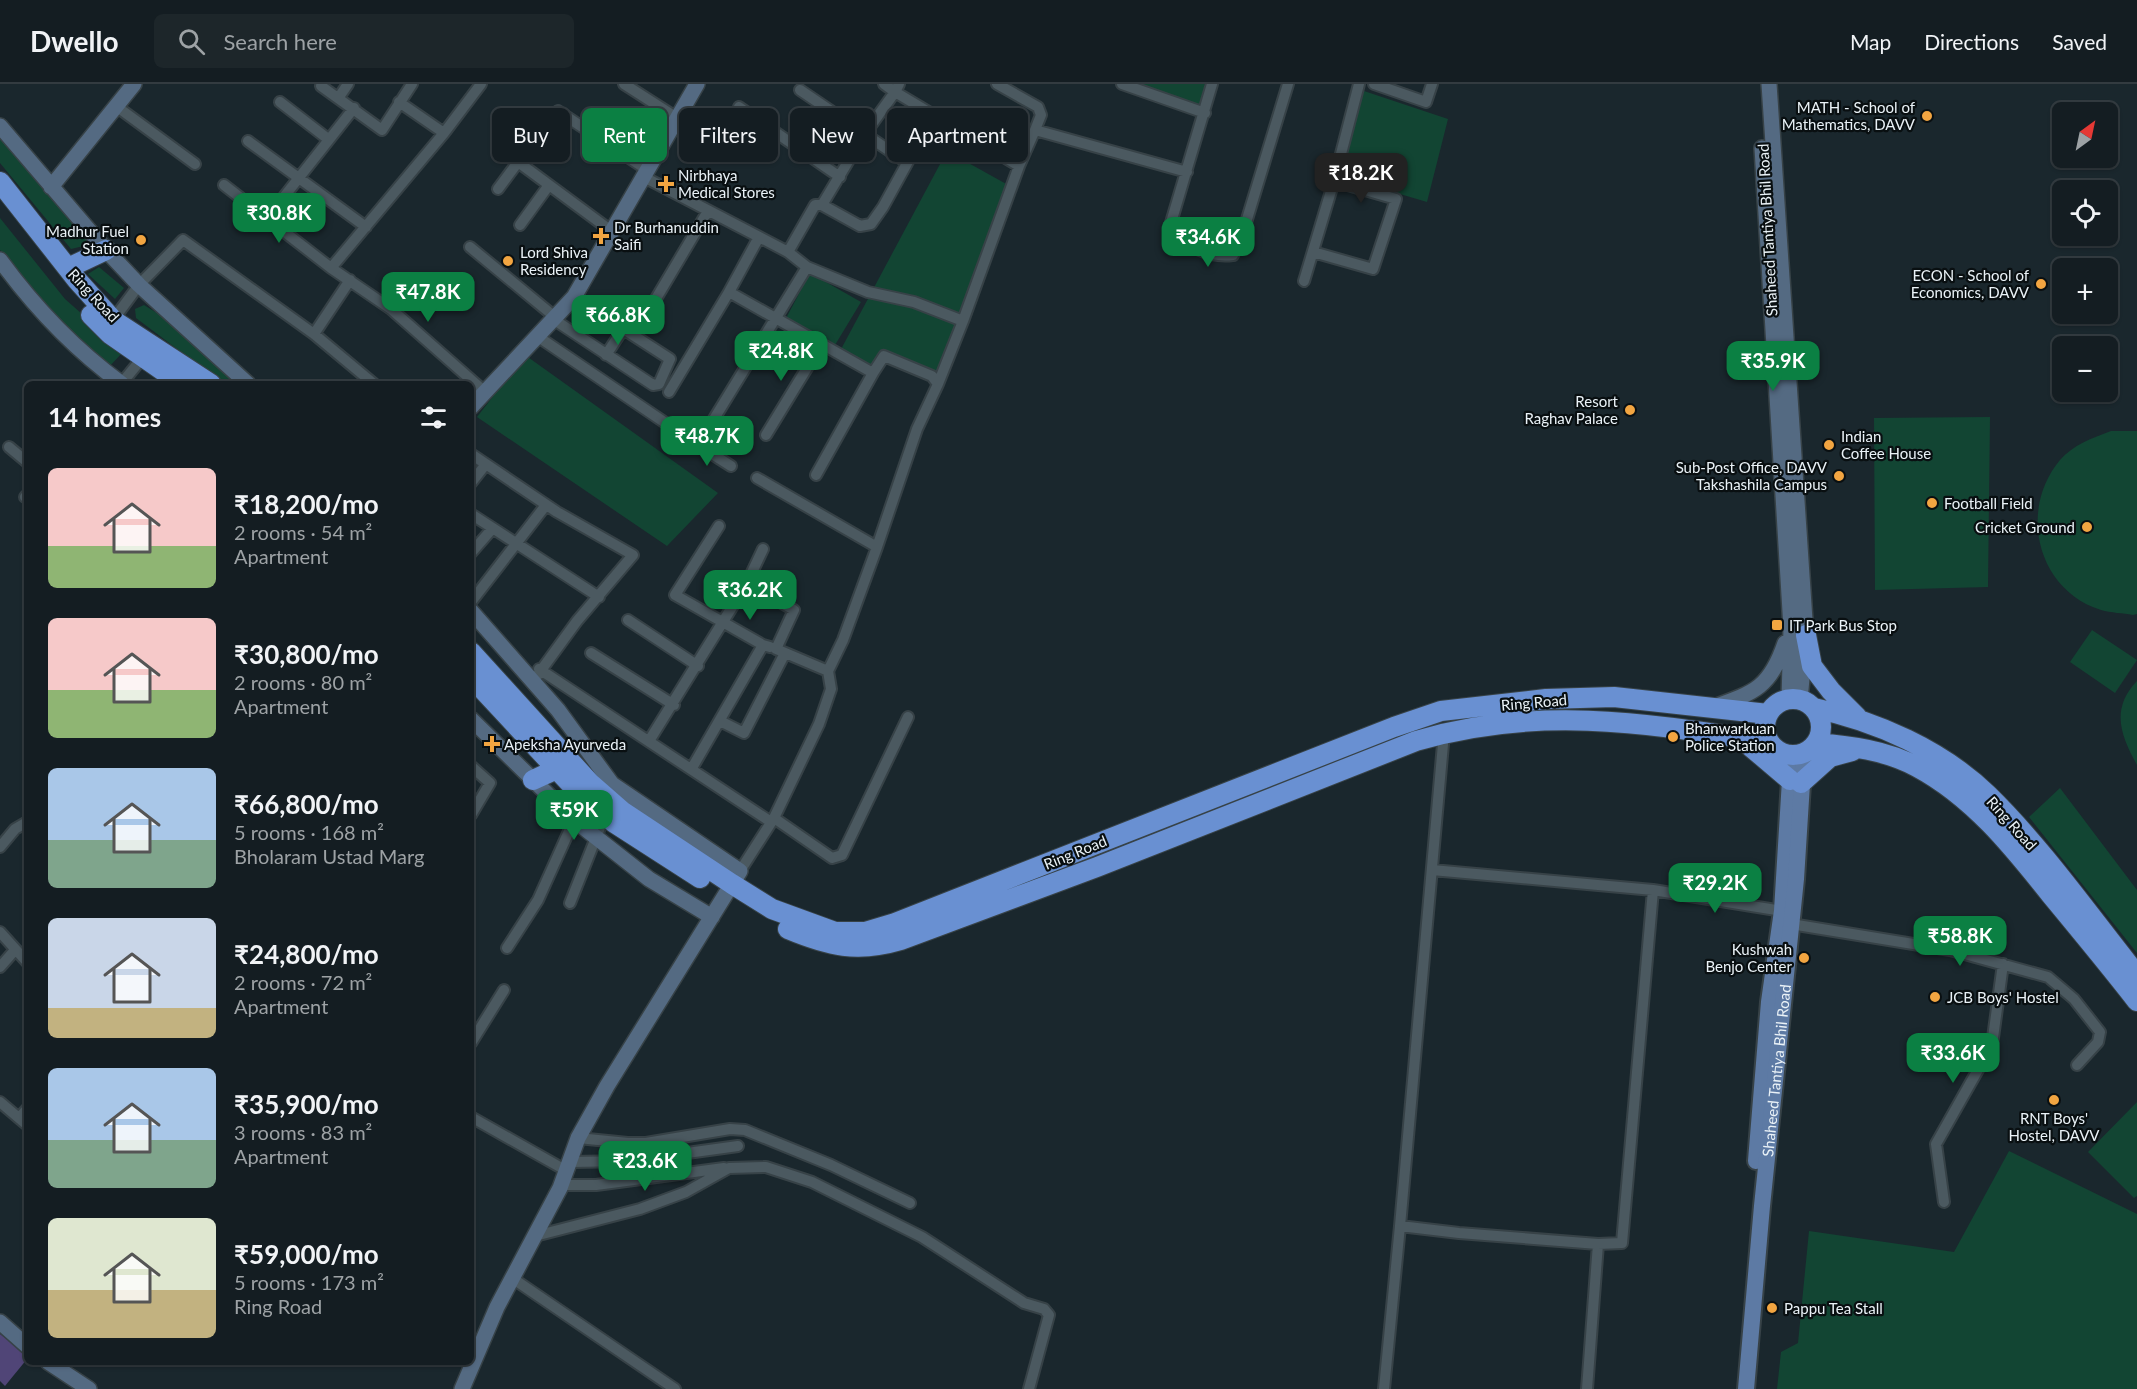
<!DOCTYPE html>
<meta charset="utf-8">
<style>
:root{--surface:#141d22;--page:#1d262a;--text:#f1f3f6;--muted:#9da2a5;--line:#333b40;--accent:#0b8043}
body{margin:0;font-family:Lato,sans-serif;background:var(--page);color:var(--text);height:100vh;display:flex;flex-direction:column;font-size:22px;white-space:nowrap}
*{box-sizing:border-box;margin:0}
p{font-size:20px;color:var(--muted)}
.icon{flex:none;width:33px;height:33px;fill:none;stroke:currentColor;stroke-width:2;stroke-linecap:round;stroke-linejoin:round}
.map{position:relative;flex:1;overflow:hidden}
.side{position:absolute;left:24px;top:297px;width:450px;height:984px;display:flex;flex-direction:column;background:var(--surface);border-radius:9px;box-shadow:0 2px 4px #0004,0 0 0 2px var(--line)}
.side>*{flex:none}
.banner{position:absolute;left:492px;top:24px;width:570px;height:54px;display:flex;gap:12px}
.needle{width:39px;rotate:33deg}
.fabs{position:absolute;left:2052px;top:18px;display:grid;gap:12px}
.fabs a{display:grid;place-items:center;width:66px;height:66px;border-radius:9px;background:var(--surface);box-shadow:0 2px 4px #0004,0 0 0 2px var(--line);font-size:30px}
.price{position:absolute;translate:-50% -51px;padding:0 14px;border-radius:12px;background:var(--accent);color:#fff;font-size:20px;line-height:39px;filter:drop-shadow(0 2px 3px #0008)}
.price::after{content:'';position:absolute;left:50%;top:36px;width:18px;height:14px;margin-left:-9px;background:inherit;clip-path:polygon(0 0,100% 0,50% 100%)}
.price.selected{background:#222;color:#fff}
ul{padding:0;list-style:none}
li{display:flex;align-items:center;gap:18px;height:150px;padding:0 24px}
li span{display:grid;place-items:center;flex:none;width:168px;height:120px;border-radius:9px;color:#555}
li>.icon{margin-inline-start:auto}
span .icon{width:72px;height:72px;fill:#fffc;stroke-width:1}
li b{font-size:26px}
h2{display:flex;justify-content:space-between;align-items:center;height:72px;padding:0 24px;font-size:26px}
.pill{padding:0 21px;border-radius:9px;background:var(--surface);box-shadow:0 2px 4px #0004,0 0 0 2px var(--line);font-size:21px;line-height:54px}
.pill.selected{background:var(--accent);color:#fff}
header{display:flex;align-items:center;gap:36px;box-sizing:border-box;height:84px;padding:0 30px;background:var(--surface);border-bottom:2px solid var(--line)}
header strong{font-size:28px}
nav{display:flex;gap:33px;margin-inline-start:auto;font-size:21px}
.search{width:420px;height:54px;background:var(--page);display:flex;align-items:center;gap:15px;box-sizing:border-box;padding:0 21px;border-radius:9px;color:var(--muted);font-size:22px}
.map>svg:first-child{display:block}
.green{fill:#124533}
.water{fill:#504577}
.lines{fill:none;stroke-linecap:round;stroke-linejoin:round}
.street-casing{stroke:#374247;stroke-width:14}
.secondary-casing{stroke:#374247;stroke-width:18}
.primary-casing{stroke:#374247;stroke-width:20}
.highway-casing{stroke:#374247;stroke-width:22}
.street{stroke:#4b5960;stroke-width:10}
.secondary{stroke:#546a82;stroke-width:15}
.primary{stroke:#5d7aa4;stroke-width:16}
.highway{stroke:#6990d2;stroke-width:20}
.poi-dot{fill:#f2a541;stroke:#090f11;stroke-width:2}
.labels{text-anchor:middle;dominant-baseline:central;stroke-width:4.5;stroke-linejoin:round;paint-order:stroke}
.poi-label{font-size:15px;fill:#eaf2f7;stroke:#090f11;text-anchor:start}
.street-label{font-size:15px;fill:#eaf2f7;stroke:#090f11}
</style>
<header>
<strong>Dwello</strong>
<div class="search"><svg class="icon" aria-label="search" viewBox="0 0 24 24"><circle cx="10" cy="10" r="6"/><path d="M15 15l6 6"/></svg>Search here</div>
<nav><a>Map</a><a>Directions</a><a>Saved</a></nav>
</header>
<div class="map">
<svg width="2137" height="1305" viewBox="0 0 2137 1305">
<rect width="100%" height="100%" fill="#1a272d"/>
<path class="green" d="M1125 0H1205L1200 21Z
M1364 7 1448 35 1427 118 1339 92Z
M0 50 92 160 71 165 0 79Z
M947 67 1008 101 938 292 887 268 869 284 839 269Z
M0 134 65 215 124 267 108 284 77 256 0 166Z
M99 183 124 204 115 215 88 190Z
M810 189 861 218 832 266 784 238Z
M144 221 181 244 240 300H219L201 283 136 234 135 225Z
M525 271 718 409 667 462 477 333Z
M1990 333 1988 503 1875 506 1874 334Z
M2111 347H2137V530L2133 531C2123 529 2111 529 2101 526 2037 506 2018 426 2060 376 2073 361 2092 354 2111 347Z
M2092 546 2137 576 2115 609 2070 578Z
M2137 597V681C2121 652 2110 625 2137 597Z
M2060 704 2137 806V869L2029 733Z
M2137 1018V1112L2134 1114 2088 1068Z
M2009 1067 2137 1130V1305H1777L1781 1268 1798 1259 1809 1147 1954 1168Z"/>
<path class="water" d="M0 1250 27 1270V1275L5 1302 0 1297Z"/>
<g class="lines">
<defs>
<path id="street" d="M624 0 677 34
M899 0 895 8 1019 82 1035 46
M997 0 1038 23 1041 31 1035 46 1187 88
M1122 0 1205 29
M1212 0 1170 142C1185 162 1208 174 1233 171L1241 155 1288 0
M1374 0 1426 18 1432 0
M321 2 382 46 412 0
M800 6 906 78
M339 13 348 0
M280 18 328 55
M399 18 444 49
M116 22 195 80
M739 23 840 93
M558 27 646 85
M248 57 366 143
M224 101 331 184 391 225 485 308
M498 105 518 78 610 146
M822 121 864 51 895 8 884 0
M268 133 354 24
M520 141 549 101
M759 153 729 208 873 289 816 391
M470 163 555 233
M788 168 815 121H822L860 142 871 140 883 123 933 32
M1313 168 1373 185 1396 115 1334 97
M807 183 868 208 914 218 963 237
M331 184 444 49 481 0
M1304 197 1334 97 1359 0
M654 218 708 127
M553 235 653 301 659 300 670 275 574 213
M113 236 139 201 183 156 314 250 374 300
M314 250 350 196
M537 252 698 361 807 183 788 168 642 92
M606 271 623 245
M121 300 144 272
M938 300 963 237 1019 82
M669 308 729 208
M766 351 821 261
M698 361 731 382
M9 363 27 378
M471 370 557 428 633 471 577 537 534 596
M757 394 877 463 917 345 938 300 932 292 884 272 873 289
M471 399 486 380
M25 413 27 411
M471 430 599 513
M719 442 675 511 763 561
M471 469 492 445
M747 499 763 465
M471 518 546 421
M628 536 698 582
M591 569 674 621
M539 585 771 738
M720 637 744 649 785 569
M1444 649 1400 1142 1459 1149 1598 1160 1587 1305
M649 657 747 499 794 526 776 565 828 587
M471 682 490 699 471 731
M692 684 763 561 770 563
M774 734 832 774 842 771 908 633
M0 763 15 745 27 738
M1432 786 1653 806 1622 1159 1598 1160
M740 787 774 734 819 640 831 605 828 587 843 556 877 463
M1653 806 1782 827
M570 819 605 731
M1791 840 1950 866 2048 893 2074 915 2100 948 2098 958 2077 981
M0 848 27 878
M507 864 538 816 574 736
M0 883 15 866
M471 959 504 906
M0 1018 27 1041
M471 1033 567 1087
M19 1034 27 1025
M578 1054 628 1059H646L730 1045 745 1046 831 1081 910 1119
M571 1078 629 1077 738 1062
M561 1101H596L724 1084
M1944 1118 1936 1060 1992 961 2003 880
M535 1152 640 1125 686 1108 729 1084 766 1083 812 1098 922 1153 1024 1219 1044 1225 1049 1231 1029 1305
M512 1194 675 1305
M1384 1305 1400 1142"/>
<path id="secondary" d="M1769 0 1806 551 1800 616
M0 42 106 166 139 201 248 300
M1762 64 1791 544 1789 615
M51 103 134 0
M0 176C35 224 74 265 122 300
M471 323 574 213 697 0
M1714 623C1756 608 1770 603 1785 559
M471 635 574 736 649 795 712 833
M0 1238 27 1262
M48 1278 89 1305
M462 1305 497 1223 560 1104 578 1054 607 1002 740 787 612 700 558 626 471 527"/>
<g id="primary">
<path d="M1756 1077 1769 918 1782 827 1790 696 1786 670"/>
<path id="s1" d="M1746 1305 1762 1122 1796 795 1804 668"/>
</g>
<path id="highway" d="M0 98 77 196 113 236 211 300
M68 184 106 166
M91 231 110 250 182 300
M1806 551 1812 582 1831 607 1857 633
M471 568 590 699 622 727 732 800 772 825 835 848H865L895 839 1394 643 1441 627 1546 615 1614 613 1768 630
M471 593 579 709 613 738 700 794
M1765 643a28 28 0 1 1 56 0a28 28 0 1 1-56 0Z
M1814 624C1876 637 1942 666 1988 711 2043 765 2089 831 2137 891
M1816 659C1850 662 1886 666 1917 683 1973 713 2012 762 2051 811 2080 846 2109 881 2137 917
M1751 663 1790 696
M533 696 557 685
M1801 699 1830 673 1852 667
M788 845C829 862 857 869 901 856L1097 783 1416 657C1538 621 1646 639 1769 658"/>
</defs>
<use href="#street" class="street-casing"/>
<use href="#secondary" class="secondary-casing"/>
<use href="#primary" class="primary-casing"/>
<use href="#highway" class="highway-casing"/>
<use href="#street" class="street"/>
<use href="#secondary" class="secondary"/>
<use href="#primary" class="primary"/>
<use href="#highway" class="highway"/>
</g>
<g class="poi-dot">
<circle cx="1927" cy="32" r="6"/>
<path d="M663 91h6v6h6v6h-6v6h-6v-6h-6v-6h6z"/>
<path d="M598 143h6v6h6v6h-6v6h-6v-6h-6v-6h6z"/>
<circle cx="141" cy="156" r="6"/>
<circle cx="508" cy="177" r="6"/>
<circle cx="2041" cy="200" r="6"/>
<circle cx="1630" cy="326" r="6"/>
<circle cx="1829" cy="361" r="6"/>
<circle cx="1839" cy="392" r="6"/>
<circle cx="1932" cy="419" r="6"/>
<circle cx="2087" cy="443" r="6"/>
<rect x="1771" y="535" width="12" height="12" rx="3"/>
<circle cx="1673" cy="653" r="6"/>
<path d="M489 651h6v6h6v6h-6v6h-6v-6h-6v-6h6z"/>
<circle cx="1804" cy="874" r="6"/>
<circle cx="1935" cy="913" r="6"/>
<circle cx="2054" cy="1016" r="6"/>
<circle cx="1772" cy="1224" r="6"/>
</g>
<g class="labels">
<g class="poi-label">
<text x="1915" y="23" text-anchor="end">MATH - School of<tspan x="1915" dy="17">Mathematics, DAVV</tspan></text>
<text x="678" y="91">Nirbhaya<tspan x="678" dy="17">Medical Stores</tspan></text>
<text x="614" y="143">Dr Burhanuddin<tspan x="614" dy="17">Saifi</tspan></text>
<text x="129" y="147" text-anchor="end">Madhur Fuel<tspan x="129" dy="17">Station</tspan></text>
<text x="520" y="168">Lord Shiva<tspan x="520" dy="17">Residency</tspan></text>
<text x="2029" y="191" text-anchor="end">ECON - School of<tspan x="2029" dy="17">Economics, DAVV</tspan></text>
<text x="1618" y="317" text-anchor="end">Resort<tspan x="1618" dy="17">Raghav Palace</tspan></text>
<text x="1841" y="352">Indian<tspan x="1841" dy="17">Coffee House</tspan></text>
<text x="1827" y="383" text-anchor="end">Sub-Post Office, DAVV<tspan x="1827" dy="17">Takshashila Campus</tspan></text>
<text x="1944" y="419">Football Field</text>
<text x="2075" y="443" text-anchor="end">Cricket Ground</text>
<text x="1789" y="541">IT Park Bus Stop</text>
<text x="1685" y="644">Bhanwarkuan<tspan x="1685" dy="17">Police Station</tspan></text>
<text x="504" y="660">Apeksha Ayurveda</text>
<text x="1792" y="865" text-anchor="end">Kushwah<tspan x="1792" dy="17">Benjo Center</tspan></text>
<text x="1947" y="913">JCB Boys' Hostel</text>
<text x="2054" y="1034" text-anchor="middle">RNT Boys'<tspan x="2054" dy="17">Hostel, DAVV</tspan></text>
<text x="1784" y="1224">Pappu Tea Stall</text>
</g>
<g class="street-label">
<text transform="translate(1767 146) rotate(-93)">Shaheed Tantiya Bhil Road</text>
<text transform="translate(94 211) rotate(47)">Ring Road</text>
<text transform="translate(1534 618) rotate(-5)">Ring Road</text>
<text transform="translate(2012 739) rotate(48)">Ring Road</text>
<text transform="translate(1075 768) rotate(-22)">Ring Road</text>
<text stroke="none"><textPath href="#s1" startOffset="320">Shaheed Tantiya Bhil Road</textPath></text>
</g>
</g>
</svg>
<div class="fabs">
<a><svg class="needle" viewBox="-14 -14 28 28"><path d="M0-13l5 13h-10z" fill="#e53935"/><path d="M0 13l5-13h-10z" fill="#9da2a5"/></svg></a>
<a><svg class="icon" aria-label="locate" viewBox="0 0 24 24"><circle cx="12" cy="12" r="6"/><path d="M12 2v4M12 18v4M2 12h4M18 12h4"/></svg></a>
<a>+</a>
<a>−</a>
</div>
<b class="price selected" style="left:1361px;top:120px">₹18.2K</b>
<b class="price" style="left:279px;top:160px">₹30.8K</b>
<b class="price" style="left:1208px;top:184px">₹34.6K</b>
<b class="price" style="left:428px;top:239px">₹47.8K</b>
<b class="price" style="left:618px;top:262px">₹66.8K</b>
<b class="price" style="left:781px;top:298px">₹24.8K</b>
<b class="price" style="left:1773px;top:308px">₹35.9K</b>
<b class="price" style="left:707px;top:383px">₹48.7K</b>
<b class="price" style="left:750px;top:537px">₹36.2K</b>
<b class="price" style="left:574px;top:757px">₹59K</b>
<b class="price" style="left:1715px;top:830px">₹29.2K</b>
<b class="price" style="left:1960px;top:883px">₹58.8K</b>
<b class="price" style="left:1953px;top:1000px">₹33.6K</b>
<b class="price" style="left:645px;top:1108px">₹23.6K</b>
<div class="banner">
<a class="pill">Buy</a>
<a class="pill selected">Rent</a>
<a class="pill">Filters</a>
<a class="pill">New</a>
<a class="pill">Apartment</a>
</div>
<section class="side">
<h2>14 homes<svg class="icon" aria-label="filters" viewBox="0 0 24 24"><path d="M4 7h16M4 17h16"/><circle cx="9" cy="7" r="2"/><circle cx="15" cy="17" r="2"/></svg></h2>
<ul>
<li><span style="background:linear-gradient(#f6c9c9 65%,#8fb573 0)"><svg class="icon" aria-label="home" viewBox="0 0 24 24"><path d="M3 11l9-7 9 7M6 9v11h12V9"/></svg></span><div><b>₹18,200/mo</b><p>2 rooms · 54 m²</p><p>Apartment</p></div></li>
<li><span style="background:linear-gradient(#f6c9c9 60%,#8fb573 0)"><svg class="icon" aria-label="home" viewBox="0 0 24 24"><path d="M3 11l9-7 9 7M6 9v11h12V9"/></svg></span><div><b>₹30,800/mo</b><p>2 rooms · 80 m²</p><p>Apartment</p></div></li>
<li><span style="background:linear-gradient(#a9c7e8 60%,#7fa58c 0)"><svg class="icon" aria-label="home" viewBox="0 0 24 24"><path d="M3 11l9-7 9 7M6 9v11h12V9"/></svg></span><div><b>₹66,800/mo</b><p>5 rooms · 168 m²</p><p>Bholaram Ustad Marg</p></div></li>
<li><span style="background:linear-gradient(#c9d6e8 75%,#c2b280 0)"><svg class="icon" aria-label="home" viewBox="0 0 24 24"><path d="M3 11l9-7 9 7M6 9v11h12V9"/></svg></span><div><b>₹24,800/mo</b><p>2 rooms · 72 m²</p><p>Apartment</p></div></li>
<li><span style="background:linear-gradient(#a9c7e8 60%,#7fa58c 0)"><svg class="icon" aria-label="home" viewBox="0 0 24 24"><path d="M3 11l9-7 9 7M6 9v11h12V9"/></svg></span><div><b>₹35,900/mo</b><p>3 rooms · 83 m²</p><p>Apartment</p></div></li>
<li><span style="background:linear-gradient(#dfe7d0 60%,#c2b280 0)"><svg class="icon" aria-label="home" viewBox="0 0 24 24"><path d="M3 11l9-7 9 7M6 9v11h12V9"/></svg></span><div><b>₹59,000/mo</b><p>5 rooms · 173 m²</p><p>Ring Road</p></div></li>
</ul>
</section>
</div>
